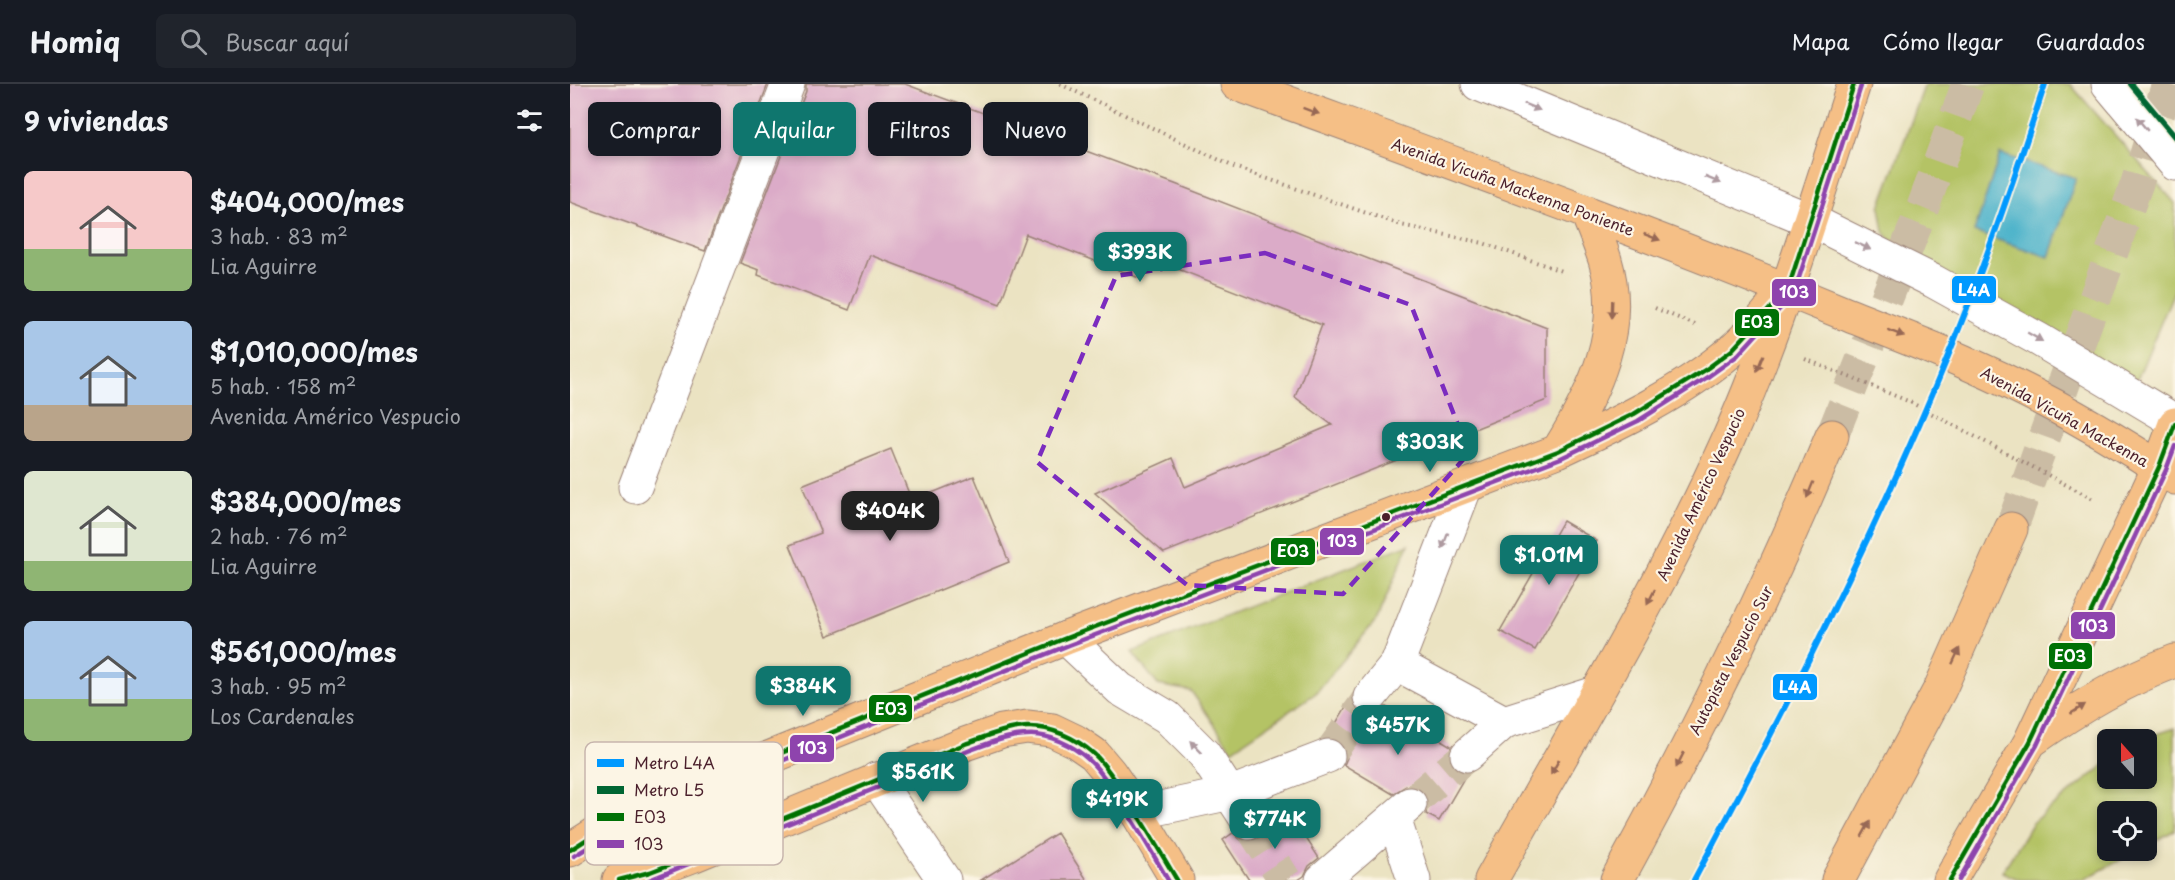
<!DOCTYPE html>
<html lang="es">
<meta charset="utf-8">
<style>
:root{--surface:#171b24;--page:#20242c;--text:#f1f3f6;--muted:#9ea1a6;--line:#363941;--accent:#0f766e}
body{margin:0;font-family:"Playpen Sans",sans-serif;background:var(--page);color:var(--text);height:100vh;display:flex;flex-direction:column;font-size:22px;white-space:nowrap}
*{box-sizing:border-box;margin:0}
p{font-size:20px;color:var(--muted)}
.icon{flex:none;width:33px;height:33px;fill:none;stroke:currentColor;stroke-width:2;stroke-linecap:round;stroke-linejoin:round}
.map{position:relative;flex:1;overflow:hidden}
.details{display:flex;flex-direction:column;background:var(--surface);width:570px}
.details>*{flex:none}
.hud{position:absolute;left:18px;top:18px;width:570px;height:54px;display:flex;gap:12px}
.needle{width:39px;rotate:339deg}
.tools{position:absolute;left:1527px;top:645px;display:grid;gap:12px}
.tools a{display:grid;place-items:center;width:60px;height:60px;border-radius:9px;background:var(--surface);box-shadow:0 3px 9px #0003;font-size:30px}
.price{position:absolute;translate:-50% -51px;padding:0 14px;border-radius:12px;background:var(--accent);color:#fff;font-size:20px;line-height:39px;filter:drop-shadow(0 2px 3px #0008)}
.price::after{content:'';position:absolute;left:50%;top:36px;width:18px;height:14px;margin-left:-9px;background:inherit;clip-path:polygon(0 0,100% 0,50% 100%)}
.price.on{background:#222;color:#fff}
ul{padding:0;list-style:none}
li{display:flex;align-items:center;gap:18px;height:150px;padding:0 24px}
li span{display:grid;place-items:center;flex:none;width:168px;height:120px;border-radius:9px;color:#555}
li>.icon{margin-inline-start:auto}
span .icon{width:72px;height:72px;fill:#fffc;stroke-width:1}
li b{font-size:26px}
h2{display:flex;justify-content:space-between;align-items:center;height:72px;padding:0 24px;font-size:26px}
.chip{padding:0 21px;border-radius:9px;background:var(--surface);box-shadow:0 3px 9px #0003;font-size:21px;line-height:54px}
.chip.on{background:var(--accent);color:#fff}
header{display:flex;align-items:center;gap:36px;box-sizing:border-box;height:84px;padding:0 30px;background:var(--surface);border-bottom:2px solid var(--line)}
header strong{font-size:28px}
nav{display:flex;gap:33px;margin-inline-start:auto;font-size:21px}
.search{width:420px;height:54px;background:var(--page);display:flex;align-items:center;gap:15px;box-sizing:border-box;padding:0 21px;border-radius:9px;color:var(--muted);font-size:22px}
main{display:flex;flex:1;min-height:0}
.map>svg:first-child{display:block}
.green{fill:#b4c365;stroke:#7f7148;stroke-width:1.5}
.water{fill:#4bb2ca;stroke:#4a687a;stroke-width:1.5}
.building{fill:#dbabc8}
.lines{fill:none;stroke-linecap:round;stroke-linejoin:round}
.minor-tunnel{stroke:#cbbca4;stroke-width:33;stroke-dasharray:33 16;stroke-linecap:butt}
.highway-tunnel{stroke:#cbbca4;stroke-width:33;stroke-dasharray:33 16;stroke-linecap:butt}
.minor-casing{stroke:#9a8176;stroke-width:35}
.major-casing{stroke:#9a8176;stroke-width:35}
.highway-casing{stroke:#9a8176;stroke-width:35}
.path{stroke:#9a8176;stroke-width:4;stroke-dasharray:1.5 4.5;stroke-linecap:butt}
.minor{stroke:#fff;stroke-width:33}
.major{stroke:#f5bf86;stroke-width:33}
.highway{stroke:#f5bf86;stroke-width:33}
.bus-1-casing{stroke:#fcf5e5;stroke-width:9}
.bus-2-casing{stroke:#fcf5e5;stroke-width:9}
.bus-1{stroke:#007106;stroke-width:4.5}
.bus-2{stroke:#8e44ad;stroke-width:4.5}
.metro-1-casing{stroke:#fcf5e5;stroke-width:10}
.metro-2-casing{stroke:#fcf5e5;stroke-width:10}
.metro-1{stroke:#09f;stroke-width:6}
.metro-2{stroke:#063;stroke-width:6}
.oneway{fill:#ae9aa0}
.oneway2{fill:#976754}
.marked{fill:none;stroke:#7b2cbf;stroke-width:4.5;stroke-dasharray:12 8;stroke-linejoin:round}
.bus-dot{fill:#4a1f2b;stroke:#fcf5e5;stroke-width:2}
.labels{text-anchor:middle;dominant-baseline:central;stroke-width:4.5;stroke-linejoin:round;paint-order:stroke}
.street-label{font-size:15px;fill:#4a1f2b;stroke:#fcf5e5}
.key{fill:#fcf5e5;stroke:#c7b5ad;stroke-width:1.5}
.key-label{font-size:16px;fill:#4a1f2b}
.line-badge{stroke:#fcf5e5;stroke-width:2}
.badge-label{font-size:16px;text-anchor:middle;font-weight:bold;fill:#fff}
</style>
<header>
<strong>Homiq</strong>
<div class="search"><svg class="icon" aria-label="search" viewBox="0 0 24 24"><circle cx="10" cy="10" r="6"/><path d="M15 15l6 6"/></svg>Buscar aquí</div>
<nav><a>Mapa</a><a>Cómo llegar</a><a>Guardados</a></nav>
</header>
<main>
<section class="details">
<h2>9 viviendas<svg class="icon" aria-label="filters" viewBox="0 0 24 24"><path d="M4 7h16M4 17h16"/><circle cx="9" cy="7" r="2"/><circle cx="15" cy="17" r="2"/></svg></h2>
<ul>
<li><span style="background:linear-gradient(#f6c9c9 65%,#8fb573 0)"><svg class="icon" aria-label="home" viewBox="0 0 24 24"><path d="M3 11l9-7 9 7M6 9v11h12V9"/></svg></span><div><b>$404,000/mes</b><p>3 hab. · 83 m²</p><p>Lia Aguirre</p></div></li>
<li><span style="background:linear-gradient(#a9c7e8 70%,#b9a48a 0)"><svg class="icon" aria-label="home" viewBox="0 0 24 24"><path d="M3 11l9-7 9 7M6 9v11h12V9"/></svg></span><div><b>$1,010,000/mes</b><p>5 hab. · 158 m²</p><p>Avenida Américo Vespucio</p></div></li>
<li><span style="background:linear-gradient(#dfe7d0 75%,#8fb573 0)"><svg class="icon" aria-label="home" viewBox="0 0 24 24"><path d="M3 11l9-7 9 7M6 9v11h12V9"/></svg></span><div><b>$384,000/mes</b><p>2 hab. · 76 m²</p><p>Lia Aguirre</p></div></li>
<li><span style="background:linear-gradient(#a9c7e8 65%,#8fb573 0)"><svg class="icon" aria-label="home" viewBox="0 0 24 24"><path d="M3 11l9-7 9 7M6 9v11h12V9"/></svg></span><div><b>$561,000/mes</b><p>3 hab. · 95 m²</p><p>Los Cardenales</p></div></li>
</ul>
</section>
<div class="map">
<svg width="1605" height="796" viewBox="0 0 1605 796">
<rect width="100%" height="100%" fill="#fcf5e5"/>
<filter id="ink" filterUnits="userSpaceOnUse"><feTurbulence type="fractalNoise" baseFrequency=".0167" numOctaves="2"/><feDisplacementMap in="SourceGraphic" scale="12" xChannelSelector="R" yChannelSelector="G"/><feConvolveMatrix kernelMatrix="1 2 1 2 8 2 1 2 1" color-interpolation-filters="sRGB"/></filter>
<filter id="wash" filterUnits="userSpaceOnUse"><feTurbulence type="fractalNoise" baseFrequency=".008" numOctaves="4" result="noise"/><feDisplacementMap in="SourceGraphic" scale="24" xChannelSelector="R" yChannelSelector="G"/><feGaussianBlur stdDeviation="1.35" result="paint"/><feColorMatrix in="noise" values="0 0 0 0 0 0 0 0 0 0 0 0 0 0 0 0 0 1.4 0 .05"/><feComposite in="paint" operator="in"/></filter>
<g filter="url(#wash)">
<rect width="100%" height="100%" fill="#ebe3c2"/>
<path class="green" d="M1355 0H1500L1605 119V205L1564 303 1338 177 1314 148 1310 123Z
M839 460 807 535 746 609 662 666 621 607 588 601 562 568Z
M1605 644V746L1577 762 1576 728H1538V766L1567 767 1513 796H1450L1432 788 1464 737 1537 679 1538 694H1576V656L1571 655Z"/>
<path class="water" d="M1430 70 1506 94 1479 173 1404 148Z"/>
<g id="blocks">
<path class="building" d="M0 0H198L135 167 0 118Z
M236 0H335L605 100 977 244V316L594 469 525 409 603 374 615 403 762 341 725 313 752 241 577 173 569 194 456 150 430 220 300 171 279 226 188 191 189 186 170 179 236 7Z
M321 365 342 417 404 392 439 478 257 552 220 461 251 449 232 401Z
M993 437 1027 457 965 566 930 547Z
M782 613 783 620 789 628 796 631H806L816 623 881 662 879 674 883 683 891 689H897L869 737 856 730 858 716 855 708 847 703 836 702 823 710 774 681 777 674 775 665 769 657 757 654Z
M712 717 749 774 739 782 734 792 728 796H679L653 756 663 749 671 756 681 758 689 755 696 747 698 737 695 729Z
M487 749 517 796H411Z"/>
</g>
</g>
<g filter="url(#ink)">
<use href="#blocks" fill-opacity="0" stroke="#9a8176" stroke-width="1.5"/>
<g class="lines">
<path class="minor-tunnel" d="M758 672 800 613
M840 720 897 671
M679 739 715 796"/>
<path class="highway-tunnel" d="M1262 352 1353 123 1398 0
M1441 445 1567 99 1598 0"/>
<defs>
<path id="minor" d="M908 0 1240 136 1363 197 1468 255 1605 337
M1538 0 1605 80
M65 403 218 0
M496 554 550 605 597 633 634 670 679 739
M827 580 934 638
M800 613 827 580 896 402
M897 671 934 638 1026 609
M306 695 374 796
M567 729 661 709 758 672
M824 734 844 796
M752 796 840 720"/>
<path id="major" d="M667 0C869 74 1072 146 1271 228 1313 245 1357 261 1399 280 1470 311 1540 351 1605 394
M988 367C1024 309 1056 245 1035 176 1030 160 1023 144 1017 128
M1461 657C1507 624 1553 597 1605 577
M0 766 44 738 82 721 496 554 988 367C1049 339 1112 309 1162 266 1183 249 1200 225 1218 205
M49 796 80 788 122 772 395 660 432 647 457 643 482 646 505 657 524 670 540 689 567 729 607 796
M921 796C1002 651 1089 509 1157 358 1209 242 1245 120 1284 0
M1380 796 1460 658 1589 383 1605 340"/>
<path id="highway" d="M1047 796C1126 652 1199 504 1262 352
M1268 796 1370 605 1441 445"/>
</defs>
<use href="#minor" class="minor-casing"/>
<use href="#major" class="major-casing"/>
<use href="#highway" class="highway-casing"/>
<path class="path" d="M490 0 664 83 831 141 913 159 994 188
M1085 224 1125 241
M1235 275 1338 317 1525 416"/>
<use href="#minor" class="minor"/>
<use href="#major" class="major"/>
<use href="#highway" class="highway"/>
<defs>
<path id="bus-1" d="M0 766 44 738 82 721 496 554 988 367 1064 330 1135 286 1162 266 1218 205 1284 0
M49 796 80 788 122 772 395 660C415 653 435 644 457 643 480 642 506 654 524 670 535 680 543 694 552 706 571 735 589 766 607 796
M1380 796 1460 658 1589 383 1605 340"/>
<path id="bus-2" d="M4 772 48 745 85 728 499 561 991 374 1068 337 1139 292 1167 272 1224 209 1291 2
M79 796 398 667C417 660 435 652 456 651 478 649 503 661 519 676 530 686 539 700 547 713 565 740 582 768 598 796
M1389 796 1467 661 1596 386 1605 362"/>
</defs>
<use href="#bus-1" class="bus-1-casing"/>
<use href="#bus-2" class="bus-2-casing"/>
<use href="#bus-1" class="bus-1"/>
<use href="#bus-2" class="bus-2"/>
<defs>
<path id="metro-1" d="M1124 796C1205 645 1283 493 1351 336 1399 227 1438 114 1475 0"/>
<path id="metro-2" d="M1561 0 1605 53"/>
</defs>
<use href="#metro-1" class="metro-1-casing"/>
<use href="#metro-2" class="metro-2-casing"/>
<use href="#metro-1" class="metro-1"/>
<use href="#metro-2" class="metro-2"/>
</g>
<defs><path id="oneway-solid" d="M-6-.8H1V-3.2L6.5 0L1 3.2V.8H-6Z" transform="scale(1.5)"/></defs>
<g class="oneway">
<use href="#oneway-solid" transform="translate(962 23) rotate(23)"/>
<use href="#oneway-solid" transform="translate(1572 40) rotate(-130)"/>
<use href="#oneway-solid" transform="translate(1143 96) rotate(22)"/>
<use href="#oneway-solid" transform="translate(1293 162) rotate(26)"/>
<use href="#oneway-solid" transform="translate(1465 253) rotate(30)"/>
<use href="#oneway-solid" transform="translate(875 457) rotate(111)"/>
<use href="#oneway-solid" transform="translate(626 663) rotate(-135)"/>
</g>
<g class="oneway2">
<use href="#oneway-solid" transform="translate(741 27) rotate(20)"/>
<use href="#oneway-solid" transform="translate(1082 153) rotate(21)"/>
<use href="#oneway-solid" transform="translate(1042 225) rotate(92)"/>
<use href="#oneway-solid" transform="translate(1326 249) rotate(21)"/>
<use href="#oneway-solid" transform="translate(1190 279) rotate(112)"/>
<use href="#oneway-solid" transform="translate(1240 406) rotate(112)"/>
<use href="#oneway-solid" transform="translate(1081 513) rotate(117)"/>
<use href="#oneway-solid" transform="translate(1386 572) rotate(-65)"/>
<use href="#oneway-solid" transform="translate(1508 625) rotate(-32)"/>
<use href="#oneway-solid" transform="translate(1110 676) rotate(117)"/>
<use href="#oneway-solid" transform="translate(985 683) rotate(119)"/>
<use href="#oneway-solid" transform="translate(1296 745) rotate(-61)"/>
</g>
</g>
<path class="marked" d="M695 169 841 221 899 369 773 510 617 501 467 378 546 192Z"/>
<circle class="bus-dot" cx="816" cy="433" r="5"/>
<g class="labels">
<g class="street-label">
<text transform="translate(943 102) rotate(20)">Avenida Vicuña Mackenna Poniente</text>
<text transform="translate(1495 332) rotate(29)">Avenida Vicuña Mackenna</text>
<text transform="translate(1130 410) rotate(-65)">Avenida Américo Vespucio</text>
<text transform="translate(1160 576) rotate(-63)">Autopista Vespucio Sur</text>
</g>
</g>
<rect x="15" y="658" width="198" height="123" rx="9" class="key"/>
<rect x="27" y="675" width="27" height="8" fill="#09f"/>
<rect x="27" y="702" width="27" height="8" fill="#063"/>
<rect x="27" y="729" width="27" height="8" fill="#007106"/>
<rect x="27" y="756" width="27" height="8" fill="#8e44ad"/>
<g class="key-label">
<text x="64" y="685">Metro L4A</text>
<text x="64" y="712">Metro L5</text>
<text x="64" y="739">E03</text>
<text x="64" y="766">103</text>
</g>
<g class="line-badge">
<rect x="1381" y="191" width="46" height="29" rx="6" fill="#09f"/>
<rect x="1201" y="194" width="46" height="29" rx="6" fill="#8e44ad"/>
<rect x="1164" y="224" width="46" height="29" rx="6" fill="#007106"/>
<rect x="749" y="443" width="46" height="29" rx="6" fill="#8e44ad"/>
<rect x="700" y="453" width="46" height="29" rx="6" fill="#007106"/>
<rect x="1500" y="527" width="46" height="29" rx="6" fill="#8e44ad"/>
<rect x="1478" y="558" width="45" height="28" rx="6" fill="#007106"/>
<rect x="1202" y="589" width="46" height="28" rx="6" fill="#09f"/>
<rect x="298" y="610" width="45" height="29" rx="6" fill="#007106"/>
<rect x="219" y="650" width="46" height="29" rx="6" fill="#8e44ad"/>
</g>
<g class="badge-label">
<text x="1404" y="212">L4A</text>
<text x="1224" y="214">103</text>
<text x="1187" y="244">E03</text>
<text x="772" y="463">103</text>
<text x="723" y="473">E03</text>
<text x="1523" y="548">103</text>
<text x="1500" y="578">E03</text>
<text x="1225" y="609">L4A</text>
<text x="321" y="631">E03</text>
<text x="242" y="670">103</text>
</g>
</svg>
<div class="tools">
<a><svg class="needle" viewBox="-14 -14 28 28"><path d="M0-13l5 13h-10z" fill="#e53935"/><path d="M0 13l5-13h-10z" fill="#9ea1a6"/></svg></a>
<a><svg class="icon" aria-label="locate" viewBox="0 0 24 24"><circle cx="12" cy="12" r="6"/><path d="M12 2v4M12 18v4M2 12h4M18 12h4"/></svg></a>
</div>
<b class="price" style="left:570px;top:199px">$393K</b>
<b class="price" style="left:860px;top:389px">$303K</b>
<b class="price on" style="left:320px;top:458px">$404K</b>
<b class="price" style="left:979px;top:502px">$1.01M</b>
<b class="price" style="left:233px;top:633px">$384K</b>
<b class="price" style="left:828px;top:672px">$457K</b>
<b class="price" style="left:353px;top:719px">$561K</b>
<b class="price" style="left:547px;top:746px">$419K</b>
<b class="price" style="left:705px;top:766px">$774K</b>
<div class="hud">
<a class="chip">Comprar</a>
<a class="chip on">Alquilar</a>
<a class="chip">Filtros</a>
<a class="chip">Nuevo</a>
</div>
</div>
</main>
